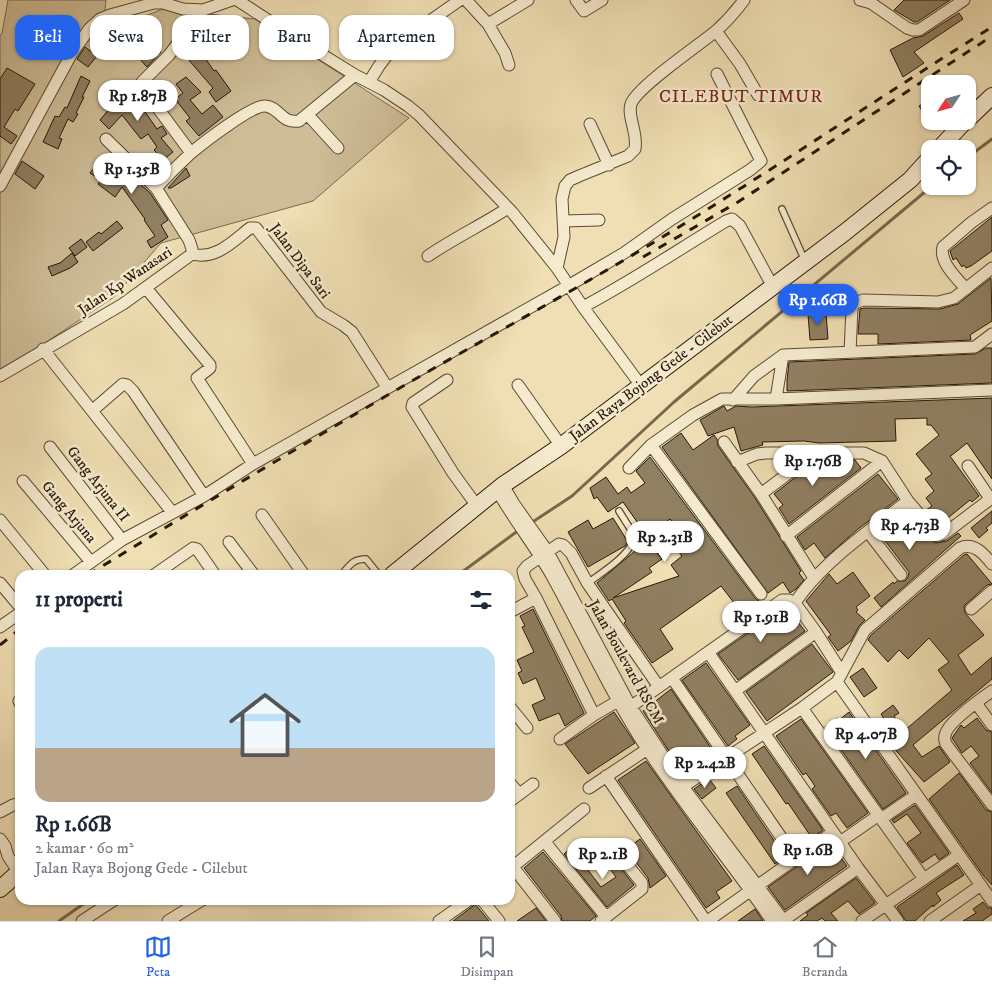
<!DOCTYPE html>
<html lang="id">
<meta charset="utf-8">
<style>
:root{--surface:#fff;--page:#f2f2f3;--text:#1f2937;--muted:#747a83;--line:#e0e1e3;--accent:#2563eb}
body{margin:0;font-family:"IM FELL DW Pica",serif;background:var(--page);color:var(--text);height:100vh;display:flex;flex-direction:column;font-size:19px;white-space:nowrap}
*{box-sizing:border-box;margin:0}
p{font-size:16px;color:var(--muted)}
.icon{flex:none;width:28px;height:28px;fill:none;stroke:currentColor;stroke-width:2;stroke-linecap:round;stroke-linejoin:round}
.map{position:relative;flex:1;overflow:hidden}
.sheet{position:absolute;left:15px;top:570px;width:500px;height:335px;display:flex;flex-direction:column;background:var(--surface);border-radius:15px;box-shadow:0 1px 4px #0004}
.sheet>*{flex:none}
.hud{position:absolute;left:15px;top:15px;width:500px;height:45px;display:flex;gap:10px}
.needle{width:32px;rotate:234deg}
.controls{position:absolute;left:921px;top:75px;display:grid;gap:10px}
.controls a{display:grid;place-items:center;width:55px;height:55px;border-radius:10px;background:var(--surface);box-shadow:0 1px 4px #0004;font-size:25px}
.price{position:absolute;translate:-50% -42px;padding:0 11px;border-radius:18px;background:#fff;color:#222;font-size:16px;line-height:32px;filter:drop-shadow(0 1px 2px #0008)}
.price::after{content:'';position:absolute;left:50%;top:30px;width:15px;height:11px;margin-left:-8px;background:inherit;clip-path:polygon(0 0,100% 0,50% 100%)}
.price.current{background:var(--accent);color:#fff}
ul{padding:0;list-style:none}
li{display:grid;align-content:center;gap:10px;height:265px;padding:0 20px}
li+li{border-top:1px solid var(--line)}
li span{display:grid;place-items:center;height:155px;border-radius:15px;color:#555}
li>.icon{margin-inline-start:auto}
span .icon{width:90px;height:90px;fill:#fffc;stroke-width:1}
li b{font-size:21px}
h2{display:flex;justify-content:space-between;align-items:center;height:60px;padding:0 20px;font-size:21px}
.tag{padding:0 18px;border-radius:15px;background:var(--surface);box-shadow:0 1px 4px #0004;font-size:18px;line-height:45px}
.tag.current{background:var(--accent);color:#fff}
.menu{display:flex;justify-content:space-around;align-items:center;height:70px;border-top:1px solid var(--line);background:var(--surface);font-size:14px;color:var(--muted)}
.menu a{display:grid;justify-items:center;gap:2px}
.menu .current{color:var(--accent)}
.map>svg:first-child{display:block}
.green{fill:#cebd97;stroke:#7a6a4f}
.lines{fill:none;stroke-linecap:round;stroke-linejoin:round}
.stream{stroke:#77674b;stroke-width:3}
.building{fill:#907f61;stroke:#271807}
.lane-casing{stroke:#594a32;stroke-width:8}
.street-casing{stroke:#594a32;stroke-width:13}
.secondary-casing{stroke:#271807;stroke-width:18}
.lane{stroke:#f5eace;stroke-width:5.5}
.street{stroke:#f5eace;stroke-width:11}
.secondary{stroke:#f5eace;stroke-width:16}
.rail{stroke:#271807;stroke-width:3;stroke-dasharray:9 9;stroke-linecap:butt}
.labels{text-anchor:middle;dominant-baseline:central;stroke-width:5;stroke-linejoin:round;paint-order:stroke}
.street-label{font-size:15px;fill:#271807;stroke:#f5eace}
.quarter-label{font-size:18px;letter-spacing:1px;fill:#7a1f14;stroke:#f5eace}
</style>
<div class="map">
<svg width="992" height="921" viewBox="0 0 992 921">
<rect width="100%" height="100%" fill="#f0dfb4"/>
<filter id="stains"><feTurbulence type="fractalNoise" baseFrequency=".004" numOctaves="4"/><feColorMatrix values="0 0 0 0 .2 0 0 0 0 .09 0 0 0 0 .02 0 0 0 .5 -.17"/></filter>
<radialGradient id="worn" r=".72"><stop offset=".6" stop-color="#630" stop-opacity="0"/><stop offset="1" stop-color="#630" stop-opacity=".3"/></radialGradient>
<path class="green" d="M8 0H106L103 32 163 9 255 19 409 118 313 201 161 243 114 297 0 373V36L2 33Z"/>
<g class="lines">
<path class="stream" d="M968 157 992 139
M531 523 572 496 674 402 932 186
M458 575 519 530
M59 921 89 900"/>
</g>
<path class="building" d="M904 0H950L917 22H914L894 10Z
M959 13 963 19 914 52 924 63 903 77 890 50 913 38 923 36Z
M135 18 150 38 154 33 161 41 156 46 161 52 147 67 139 58 149 48 138 36 135 38 125 25Z
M193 36 206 52 203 55 214 71 216 70 231 91 216 102 209 92 213 88 181 51Z
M85 47 97 56 88 67 77 59Z
M7 68 35 84 18 111 15 109 4 127 17 136 11 144 0 136V79Z
M81 76 90 81 82 97H84L76 113 78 114 73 122 68 119 59 138 62 139 58 149 43 142 55 116 59 117 65 107 67 108Z
M186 77 201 92 190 100 202 114 213 105 223 117 199 136 186 121 190 118 175 99 183 93 176 84Z
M123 93 135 103 141 98 149 109 145 112 157 129 162 126 167 134 161 138 173 152 163 160 154 150 157 147 148 134 141 139 122 115 109 129 100 120Z
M930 99V123L919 106Z
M106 153 150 193 168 220 161 225 168 237 151 248 147 241 155 236 144 220 145 219 122 187 115 197 98 184 101 180 90 173Z
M22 161 44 176 35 189 15 174Z
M186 168 190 176 171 188H168Z
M992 217V251L971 266 966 268 964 265 962 267 956 258 953 260 950 251Z
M117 221 123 228 93 251 86 242 99 232 101 234Z
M81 239 87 247 75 256 69 248Z
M72 253 78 262 70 268 52 276 48 267 60 263Z
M991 278 992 321 970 335 971 340 878 344V334H858L860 309 864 308 940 309 958 304Z
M826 313 828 339 810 340 808 314Z
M986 348H992V383L787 391V380L789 362 975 354Z
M992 398V479L967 443 952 455 950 456 979 496 972 502 970 500 944 521 946 523 940 527 926 510 932 506 926 498 934 491 925 479 932 474 916 454 939 435 931 425H927V418L895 419 896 441 819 443 804 441 762 442 763 445 741 451 734 427 708 436 700 420 724 406 727 411 736 406 752 407Z
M681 433 693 450 714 435 717 439 718 446 755 498 801 571 799 573 804 580 796 589 790 593 783 582 768 593 662 447Z
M650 457 755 598 763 604 745 617 721 586 660 629 673 649 652 663 624 623 626 621 612 599 609 601 597 583 635 551 634 550 639 541 645 536 662 559 649 568 652 572 613 598 679 576 671 565 682 556 677 550 688 541 670 519 647 536 623 502 608 512 597 497 594 499 590 488 606 477 618 494 627 487 631 493 645 483 636 471Z
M818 460H820L828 470 841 460H855L861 468 789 524 779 508 783 505 774 494Z
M878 474 898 499 858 529 825 558 814 543 805 550 797 537Z
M992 511V523L986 528 988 530 979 538 971 528Z
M907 512 935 543 947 541 958 533 961 536 881 607 874 598 893 582 894 584 897 581H905L908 577 909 572 879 533Z
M613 518 628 542 625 546 588 567 568 532 588 520 593 529Z
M967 554 992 584 987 585 964 606 965 613 984 635 958 655 971 675 992 657V679L913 745 922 757 939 746 950 762 924 782 890 744 878 727 886 722 881 714 893 705 899 713 894 716 904 731 952 690 938 670 949 662 929 638 908 659 899 650 888 662 868 640 871 635 964 555Z
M853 572 870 596 856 607 858 610 856 612 865 620 859 626 851 641 838 651 828 637 831 635 806 601 829 574 837 584Z
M784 608H787L805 631 738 680 718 654Z
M533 609 584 713 565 726 559 713 539 721 532 705 545 699 541 690 536 678 523 684 518 673 522 671 517 660 534 652 522 627 525 626 520 616Z
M812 644 833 672 767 721 746 692Z
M706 663 750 725 735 736 737 739 728 746 682 680Z
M863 668 877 688 864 697 850 677Z
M671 689 715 754 685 776 643 711Z
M614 712 635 743 588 774 565 744Z
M849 712 906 793 883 809 825 727 837 718 839 720Z
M977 718 986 730 992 732V793L970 763 979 756 971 746 962 753 952 738 961 725 964 728Z
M801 719 868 813 847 828 836 813 831 816 812 789 815 786 806 773 803 775 776 736Z
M764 746 823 830 812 838 788 803 786 804 752 754Z
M646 761 732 881 716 892 720 898 706 908 618 780Z
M959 773 986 810 992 812V885L983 875 929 799Z
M709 779 716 788 702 799 694 789Z
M737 786 785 857 775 864 726 793Z
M915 805 949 853 939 860 935 854 922 863 907 843 921 833 907 814 894 823 892 820Z
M640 839 666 876 650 888 648 878 626 849Z
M830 843 847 866 785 910 768 887Z
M571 848 601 887 616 877 608 866 615 861 634 885 607 907 564 854Z
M543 852 596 916 590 921H562L561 916 524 868Z
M957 865 964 875 936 893 941 900 933 907V905L927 910 915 921H906L897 907Z
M856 878 875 903 859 914 848 901 831 913 838 921H825L822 918 817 921H800L808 915 806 913Z
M983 902 988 908H992V914L982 921H963L976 913 973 909Z
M475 904 489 921H453L473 906Z
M536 908 546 921H517Z
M755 909 763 921H738Z"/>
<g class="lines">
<defs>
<path id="lane" d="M782 209 805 261
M345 575 344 572C351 563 355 559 366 559L379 575
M588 583C604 571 624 559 634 541L631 530 619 511"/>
<path id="street" d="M237 0 297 39 355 75 384 90 408 106 419 115 512 212 557 268 583 307 642 387
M466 0 488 24 505 53 509 65
M576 0 584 11 602 0
M860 0 871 3 907 28 913 30H919L964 0
M488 24 528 0
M716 31 740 64 758 95
M369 82 379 66 394 46 460 0
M308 115 338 148
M590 124 609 165
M191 153 143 88 142 82 169 55 203 10
M0 186 72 53 90 28 100 19 110 15 154 3H163L183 9 203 10 232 0
M156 188C167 176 179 164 191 153 203 143 252 105 265 106 280 107 281 124 299 121L355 75
M564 221 599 220
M192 254C216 260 232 242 250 228H256L321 312 343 325 352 332 387 387
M428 256C454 238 482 225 508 208
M557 268 564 237 562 199 565 186 570 180 579 176 628 156 635 149C638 133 627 116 631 104 637 87 699 45 716 31 726 22 736 11 744 0
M146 288 210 365V368L197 378 253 464
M966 289C956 277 939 262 943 247L972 222 992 208
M583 307C632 281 678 250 726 221L732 219 740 226 773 287
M43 349 172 512
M850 352 852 308 855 303 863 300 938 302 954 298 992 268
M0 376 123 304 192 254V249L189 240 156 188 106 139
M447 380 413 403 412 407 453 473 477 506
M518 385 561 446
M776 399 783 355
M733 400 754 376 783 355 975 347 992 334
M93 410 123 384 127 385 133 391 204 496
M724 442 761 494 814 578
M50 447 122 540
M737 462 757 454 766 453H864L882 461 908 501 938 536 944 534 989 500V497L968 466
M629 468 651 445
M23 481 91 562
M503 485 514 504 548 552 631 707 687 792 784 921
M497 490C514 520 535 546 552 576 584 634 611 694 647 749 686 808 732 863 772 921
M761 494 814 454
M262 515 304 575
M0 520 45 575
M868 532 901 575
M786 536 882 461
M229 542 254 575
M73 575 122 540 204 496 253 464 568 286 624 253 672 219 750 170 761 161 717 74
M154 575 193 548 197 549 215 575
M0 583 20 607
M761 594 651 445 693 415 722 399H776L992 390
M795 603C820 564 871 529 908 501
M971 609 992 591
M510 612 536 598
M0 627 20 613
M708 652 858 868 898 921
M672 678 796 859
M837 682 992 901
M735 691 816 632
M992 691C981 699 946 723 945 736 944 739 945 741 946 744L992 805
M19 701 20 703
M976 703 992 725
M510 707 527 728
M802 708 924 879
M626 710 782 600H789L795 603 816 632 842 673
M594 715 536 598 525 579 523 571 527 566 559 544 563 545 571 553 588 584 659 687
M560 739 594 715 623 698
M606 776 705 920H709L833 832
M510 783 519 794
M589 788 652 746
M678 790 802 708 837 682 865 630 960 548C974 542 984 554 992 564
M510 801 533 784
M0 812 13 805 20 804
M881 819 916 795
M0 839 5 846 8 856 19 873
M545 842 606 917
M840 842 879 815
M513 867 555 921
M510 869 584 809
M482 900 499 921
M784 920 858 868
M82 921 114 900
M168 921 202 900
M439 921 469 900
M601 921 642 889V883L621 857
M862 921 959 855
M930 921 981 885"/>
<path id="secondary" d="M968 119 992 96
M939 149 965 121
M392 575 503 485 561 446 844 233 910 180 930 158
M0 889 20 871"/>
</defs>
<use href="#lane" class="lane-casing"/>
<use href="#street" class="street-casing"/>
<use href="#secondary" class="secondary-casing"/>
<use href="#lane" class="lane"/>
<use href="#street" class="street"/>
<use href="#secondary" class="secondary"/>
<path class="rail" d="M643 257 738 202 992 36
M88 575C190 512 294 450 398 389 482 340 568 294 651 244 767 174 878 98 992 27
M0 645 20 629"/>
</g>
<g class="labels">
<g class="street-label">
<text transform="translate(300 261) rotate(53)">Jalan Dipa Sari</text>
<text transform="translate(125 281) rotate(-34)">Jalan Kp Wanasari</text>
<text transform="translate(651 378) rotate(-37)">Jalan Raya Bojong Gede - Cilebut</text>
<text transform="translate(98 484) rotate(52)">Gang Arjuna II</text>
<text transform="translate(69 512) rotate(50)">Gang Arjuna</text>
<text transform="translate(626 662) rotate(61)">Jalan Boulevard RSCM</text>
</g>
<g class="quarter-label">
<text x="741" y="97">CILEBUT TIMUR</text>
</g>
</g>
<rect width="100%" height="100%" filter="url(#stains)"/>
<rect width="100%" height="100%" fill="url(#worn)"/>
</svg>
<div class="controls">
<a><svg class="needle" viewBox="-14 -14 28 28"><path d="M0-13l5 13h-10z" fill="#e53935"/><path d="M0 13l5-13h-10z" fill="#747a83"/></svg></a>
<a><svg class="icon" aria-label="locate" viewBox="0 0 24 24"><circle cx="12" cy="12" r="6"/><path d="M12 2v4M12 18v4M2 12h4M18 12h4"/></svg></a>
</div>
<b class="price" style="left:138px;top:122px">Rp 1.87B</b>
<b class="price" style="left:132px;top:195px">Rp 1.35B</b>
<b class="price current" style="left:818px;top:326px">Rp 1.66B</b>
<b class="price" style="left:813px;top:487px">Rp 1.76B</b>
<b class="price" style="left:910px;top:551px">Rp 4.73B</b>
<b class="price" style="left:665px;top:563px">Rp 2.31B</b>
<b class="price" style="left:761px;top:643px">Rp 1.91B</b>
<b class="price" style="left:866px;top:760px">Rp 4.07B</b>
<b class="price" style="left:705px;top:789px">Rp 2.42B</b>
<b class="price" style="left:808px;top:876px">Rp 1.6B</b>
<b class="price" style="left:603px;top:880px">Rp 2.1B</b>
<div class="hud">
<a class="tag current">Beli</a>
<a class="tag">Sewa</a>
<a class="tag">Filter</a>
<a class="tag">Baru</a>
<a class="tag">Apartemen</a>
</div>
<section class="sheet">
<h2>11 properti<svg class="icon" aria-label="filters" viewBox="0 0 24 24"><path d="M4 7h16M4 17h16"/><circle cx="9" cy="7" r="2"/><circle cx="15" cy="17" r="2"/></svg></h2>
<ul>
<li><span style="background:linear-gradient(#bfe0f5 65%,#b9a48a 0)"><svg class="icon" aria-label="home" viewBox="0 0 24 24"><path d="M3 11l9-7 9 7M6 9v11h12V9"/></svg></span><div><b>Rp 1.66B</b><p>2 kamar · 60 m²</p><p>Jalan Raya Bojong Gede - Cilebut</p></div></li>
</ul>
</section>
</div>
<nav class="menu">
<a class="current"><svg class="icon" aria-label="map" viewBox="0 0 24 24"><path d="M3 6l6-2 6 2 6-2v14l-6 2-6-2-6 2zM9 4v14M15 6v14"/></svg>Peta</a>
<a><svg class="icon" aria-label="saved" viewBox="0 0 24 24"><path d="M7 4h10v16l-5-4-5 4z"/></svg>Disimpan</a>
<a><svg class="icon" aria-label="home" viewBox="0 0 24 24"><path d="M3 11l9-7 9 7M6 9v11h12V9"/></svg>Beranda</a>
</nav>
